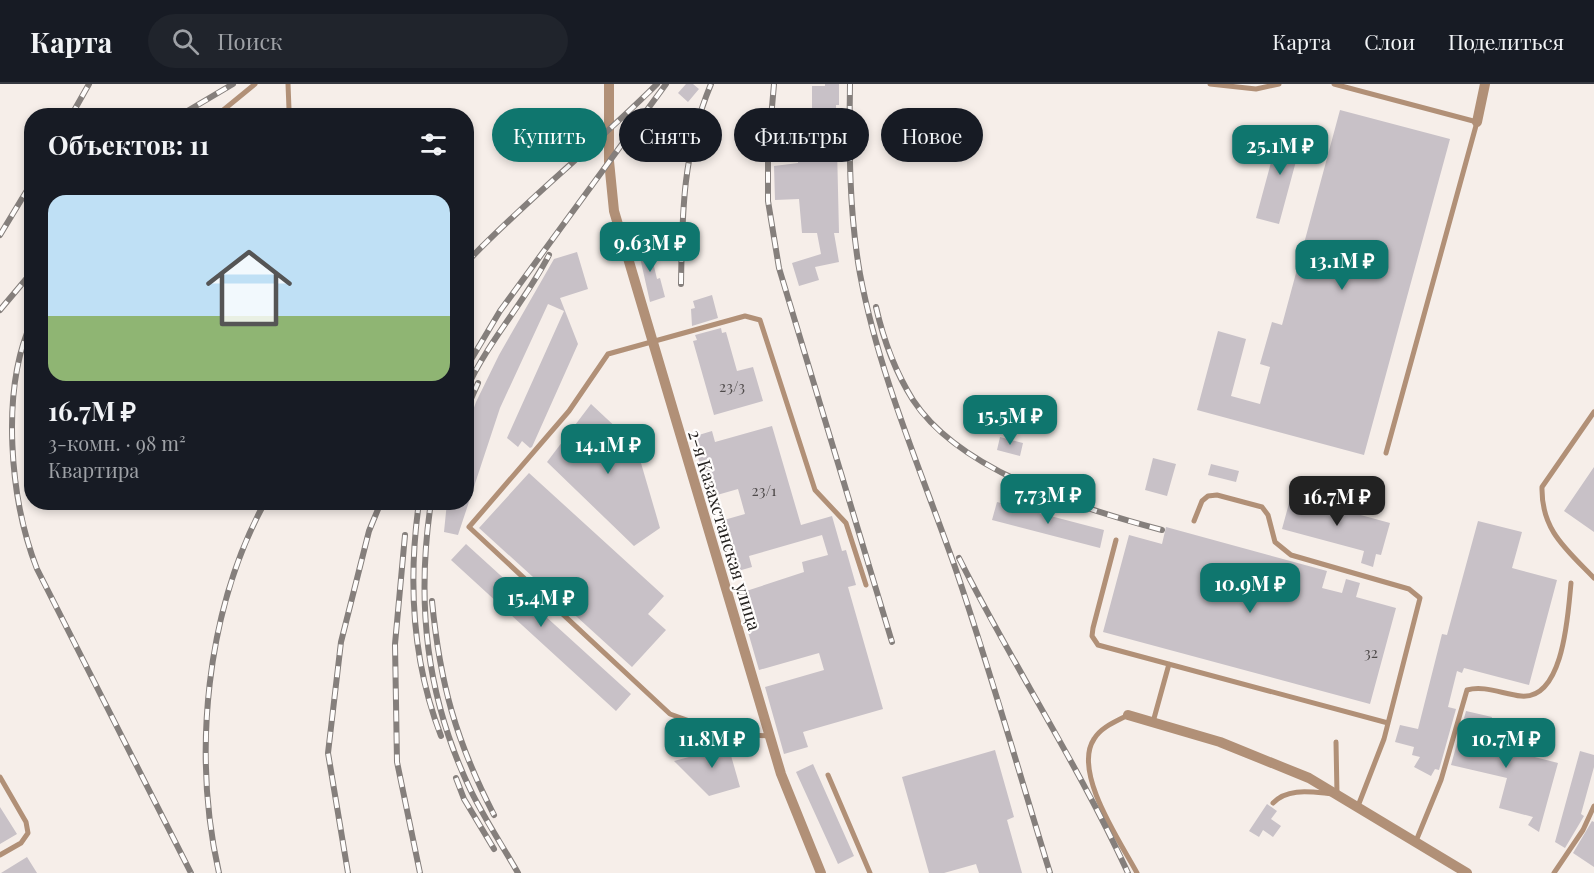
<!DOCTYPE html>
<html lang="ru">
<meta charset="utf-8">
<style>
:root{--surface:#171b24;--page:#20242c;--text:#f1f3f6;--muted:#9ea1a6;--line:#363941;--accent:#0f766e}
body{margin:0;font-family:"Playfair Display",serif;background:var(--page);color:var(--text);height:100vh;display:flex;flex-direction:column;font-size:22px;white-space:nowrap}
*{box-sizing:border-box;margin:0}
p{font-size:20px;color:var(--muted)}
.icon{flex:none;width:33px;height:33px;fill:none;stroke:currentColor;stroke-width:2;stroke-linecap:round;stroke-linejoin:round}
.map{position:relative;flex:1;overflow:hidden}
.side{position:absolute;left:24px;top:24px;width:450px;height:402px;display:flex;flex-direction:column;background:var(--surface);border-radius:24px;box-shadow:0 3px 9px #0003}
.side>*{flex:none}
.hud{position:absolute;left:492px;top:24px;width:570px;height:54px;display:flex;gap:12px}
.price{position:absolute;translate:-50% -51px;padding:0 14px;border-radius:12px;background:var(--accent);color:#fff;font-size:20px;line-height:39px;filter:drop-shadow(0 2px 3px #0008)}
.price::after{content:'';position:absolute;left:50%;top:36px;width:18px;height:14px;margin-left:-9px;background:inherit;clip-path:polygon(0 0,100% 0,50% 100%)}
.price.on{background:#222;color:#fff}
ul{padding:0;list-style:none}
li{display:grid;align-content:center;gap:12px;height:318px;padding:0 24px}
li span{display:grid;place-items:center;height:186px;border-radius:18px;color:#555}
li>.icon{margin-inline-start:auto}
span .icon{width:108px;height:108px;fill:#fffc;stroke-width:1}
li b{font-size:26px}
h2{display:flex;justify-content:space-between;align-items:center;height:72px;padding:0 24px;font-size:26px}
.pill{padding:0 21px;border-radius:27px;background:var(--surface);box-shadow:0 3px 9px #0003;font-size:21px;line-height:54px}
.pill.on{background:var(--accent);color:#fff}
header{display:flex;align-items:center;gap:36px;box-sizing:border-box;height:84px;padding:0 30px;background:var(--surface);border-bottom:2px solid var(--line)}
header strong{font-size:28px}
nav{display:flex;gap:33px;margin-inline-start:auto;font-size:21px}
.search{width:420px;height:54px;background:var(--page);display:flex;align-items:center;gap:15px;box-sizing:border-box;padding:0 21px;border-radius:33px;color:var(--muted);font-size:22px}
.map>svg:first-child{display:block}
.building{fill:#c8c1c7}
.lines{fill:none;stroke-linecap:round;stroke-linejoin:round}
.lane{stroke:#b19077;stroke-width:5}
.street{stroke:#b19077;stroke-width:10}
.rail-casing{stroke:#857f7c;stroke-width:6}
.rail{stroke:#fffdfc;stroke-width:4;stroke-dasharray:11;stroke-linecap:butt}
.labels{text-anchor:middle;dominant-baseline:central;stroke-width:4.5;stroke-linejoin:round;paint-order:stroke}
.number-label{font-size:15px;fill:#4e4a4a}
.street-label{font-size:18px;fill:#262321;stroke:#fffdfc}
</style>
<header>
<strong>Карта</strong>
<div class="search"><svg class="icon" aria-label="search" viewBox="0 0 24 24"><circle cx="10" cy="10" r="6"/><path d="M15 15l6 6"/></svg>Поиск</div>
<nav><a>Карта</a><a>Слои</a><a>Поделиться</a></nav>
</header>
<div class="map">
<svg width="1594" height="789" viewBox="0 0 1594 789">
<rect width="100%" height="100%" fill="#f6eee9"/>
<path class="building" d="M686 0H693L699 5 688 18 678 9Z
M825 0H839V21H836L839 149H834L839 178 815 183 819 196 799 202 792 179 821 170 817 149H802L799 115 775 116 774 82 798 79V65H812V2H825Z
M1340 26 1450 55 1364 371 1197 326 1218 247 1246 255 1231 312 1260 320 1270 283 1260 280 1272 238 1282 241Z
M1286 41 1300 45 1297 54 1302 55 1279 140 1256 134 1279 49 1284 51Z
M648 157 657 195 660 194 665 213 650 218 637 160Z
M577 168 588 205 560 214 578 260 532 363 530 364 522 357 518 363 507 354 564 227 548 220 500 324 458 451 444 448 447 418H466V346L476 318 499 271 554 175Z
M712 211 718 234 692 242 691 225 695 224 693 217Z
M721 244 722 249 726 248 737 287 753 283 763 317 714 331 693 257 697 256 695 251Z
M591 320 636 362 660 444 634 462 547 378Z
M772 342 801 441 832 432 842 467 846 466 856 501 848 503 883 625 803 648 808 663 784 670 765 603 824 586 819 569 759 586 737 510 804 488 802 478 828 471 822 451 749 472 752 483 731 489 717 438 745 430 738 405 710 413 692 353 712 347 715 358Z
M1000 353 1023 359 1020 372 997 366Z
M1153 374 1176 380 1167 412 1145 406Z
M1211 380 1239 387 1236 398 1208 391Z
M1594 383V448L1564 427Z
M529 389 664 512 648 530 666 546 632 583 479 444Z
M1291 412 1390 439 1381 471 1376 470 1373 483 1361 479 1364 467 1282 445Z
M997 418 1104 446 1100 464 992 436Z
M1478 437 1522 448 1512 484 1557 496 1529 601 1464 584 1462 589 1457 587 1448 623 1456 625 1439 686 1435 685 1431 692 1414 683 1420 673 1412 671 1414 663 1395 658 1400 641 1418 645 1442 550 1447 551Z
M1166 443 1327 487 1322 504 1342 509 1346 495 1360 499 1356 513 1396 524 1370 620 1103 548 1129 451 1162 460Z
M466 460 631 610 616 627 451 476Z
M1466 627 1492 633 1485 660 1558 679 1539 748 1528 741 1533 733 1499 724 1507 694 1451 681Z
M726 654 740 703 709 712 674 677 689 673 693 666 697 665 716 671 713 658Z
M995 666 1014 733 1007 736 1022 789H979L976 780 944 789H929L902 693Z
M1580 667 1594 671V683L1581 730 1584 732 1565 764 1555 758Z
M813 680 854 772 838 780 796 688Z
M1267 720 1277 727 1271 735 1281 742 1273 753 1263 746 1259 753 1249 747Z
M0 723 17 750 0 760Z
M1592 737 1594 738V783L1573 769Z
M27 773 37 789H1Z"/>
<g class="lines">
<path class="lane" d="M288 0 289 25 293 32
M1210 0 1256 5 1279 0
M1334 0 1477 38 1386 369
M216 32 255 0
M1594 328 1542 403C1541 446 1566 465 1594 494
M1194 437 1202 417 1208 412 1217 411 1262 423 1268 431 1275 458 1291 471 1409 505 1420 514 1384 655 1358 722
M1116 456 1093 544 1092 552 1098 561 1388 639
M1128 631C1117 637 1101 643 1094 655 1072 688 1121 759 1137 789
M1153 638 1169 580
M769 652 723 649 670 630 469 443 569 327 608 270 745 232 760 236 815 406 846 439 866 501
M828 691 870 789
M0 693 26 738 28 749 21 759 0 771
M1273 719C1289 702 1316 709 1337 710L1336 658
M1416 757 1441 696 1467 606C1484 601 1503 610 1521 612 1564 616 1568 529 1571 499
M1554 789 1583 746 1594 722"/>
<path class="street" d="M609 0V77L614 127 781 690 821 789
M1477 38 1485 0
M1128 631 1220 658 1309 694 1467 789"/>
<defs>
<path id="rail" d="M774 0 768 69V117L779 184 892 558
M850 0C849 63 849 128 860 190 879 291 922 389 956 486 990 586 1019 688 1050 789
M71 32 89 0
M179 32 233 0
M0 151 32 98
M466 179C526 116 595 62 657 0
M681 200C682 128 683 67 711 0
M876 223C883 254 896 289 913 316 960 388 1083 425 1162 446
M0 226 32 188
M32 237C0 306 10 416 37 485L191 789
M466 284 500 227 666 0
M466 306C488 257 525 218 549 171
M466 326 478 299
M419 418C408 497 412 577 441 652
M431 418C416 519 426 612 470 705 484 734 502 761 518 789
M405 451 395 560 397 678 420 789
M959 474C1012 580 1078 680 1128 789
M432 517C440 600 456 657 494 731
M456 694 464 715 494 765
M219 789C192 670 206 526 265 418
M348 789 328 669 341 558 369 447 381 418"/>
</defs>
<use href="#rail" class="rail-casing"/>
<use href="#rail" class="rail"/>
</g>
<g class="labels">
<g class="number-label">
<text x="732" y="302">23/3</text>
<text x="764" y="406">23/1</text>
<text x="1371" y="568">32</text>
</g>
<g class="street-label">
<text transform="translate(725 446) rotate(73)">2-я Казахстанская улица</text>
</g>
</g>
</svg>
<b class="price" style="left:1280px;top:92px">25.1M ₽</b>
<b class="price" style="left:650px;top:189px">9.63M ₽</b>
<b class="price" style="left:1342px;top:207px">13.1M ₽</b>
<b class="price" style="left:1010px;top:362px">15.5M ₽</b>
<b class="price" style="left:608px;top:391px">14.1M ₽</b>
<b class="price" style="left:1048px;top:441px">7.73M ₽</b>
<b class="price on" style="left:1337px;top:443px">16.7M ₽</b>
<b class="price" style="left:1250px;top:530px">10.9M ₽</b>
<b class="price" style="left:541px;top:544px">15.4M ₽</b>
<b class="price" style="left:712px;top:685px">11.8M ₽</b>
<b class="price" style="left:1506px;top:685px">10.7M ₽</b>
<div class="hud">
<a class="pill on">Купить</a>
<a class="pill">Снять</a>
<a class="pill">Фильтры</a>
<a class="pill">Новое</a>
</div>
<section class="side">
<h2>Объектов: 11<svg class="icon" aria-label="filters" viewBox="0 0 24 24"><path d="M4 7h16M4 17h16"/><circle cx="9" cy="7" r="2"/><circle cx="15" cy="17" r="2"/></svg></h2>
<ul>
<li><span style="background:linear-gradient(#bfe0f5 65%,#8fb573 0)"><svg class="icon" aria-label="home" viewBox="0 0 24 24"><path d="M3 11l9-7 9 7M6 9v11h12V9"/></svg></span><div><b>16.7M ₽</b><p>3-комн. · 98 m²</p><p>Квартира</p></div></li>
</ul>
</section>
</div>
